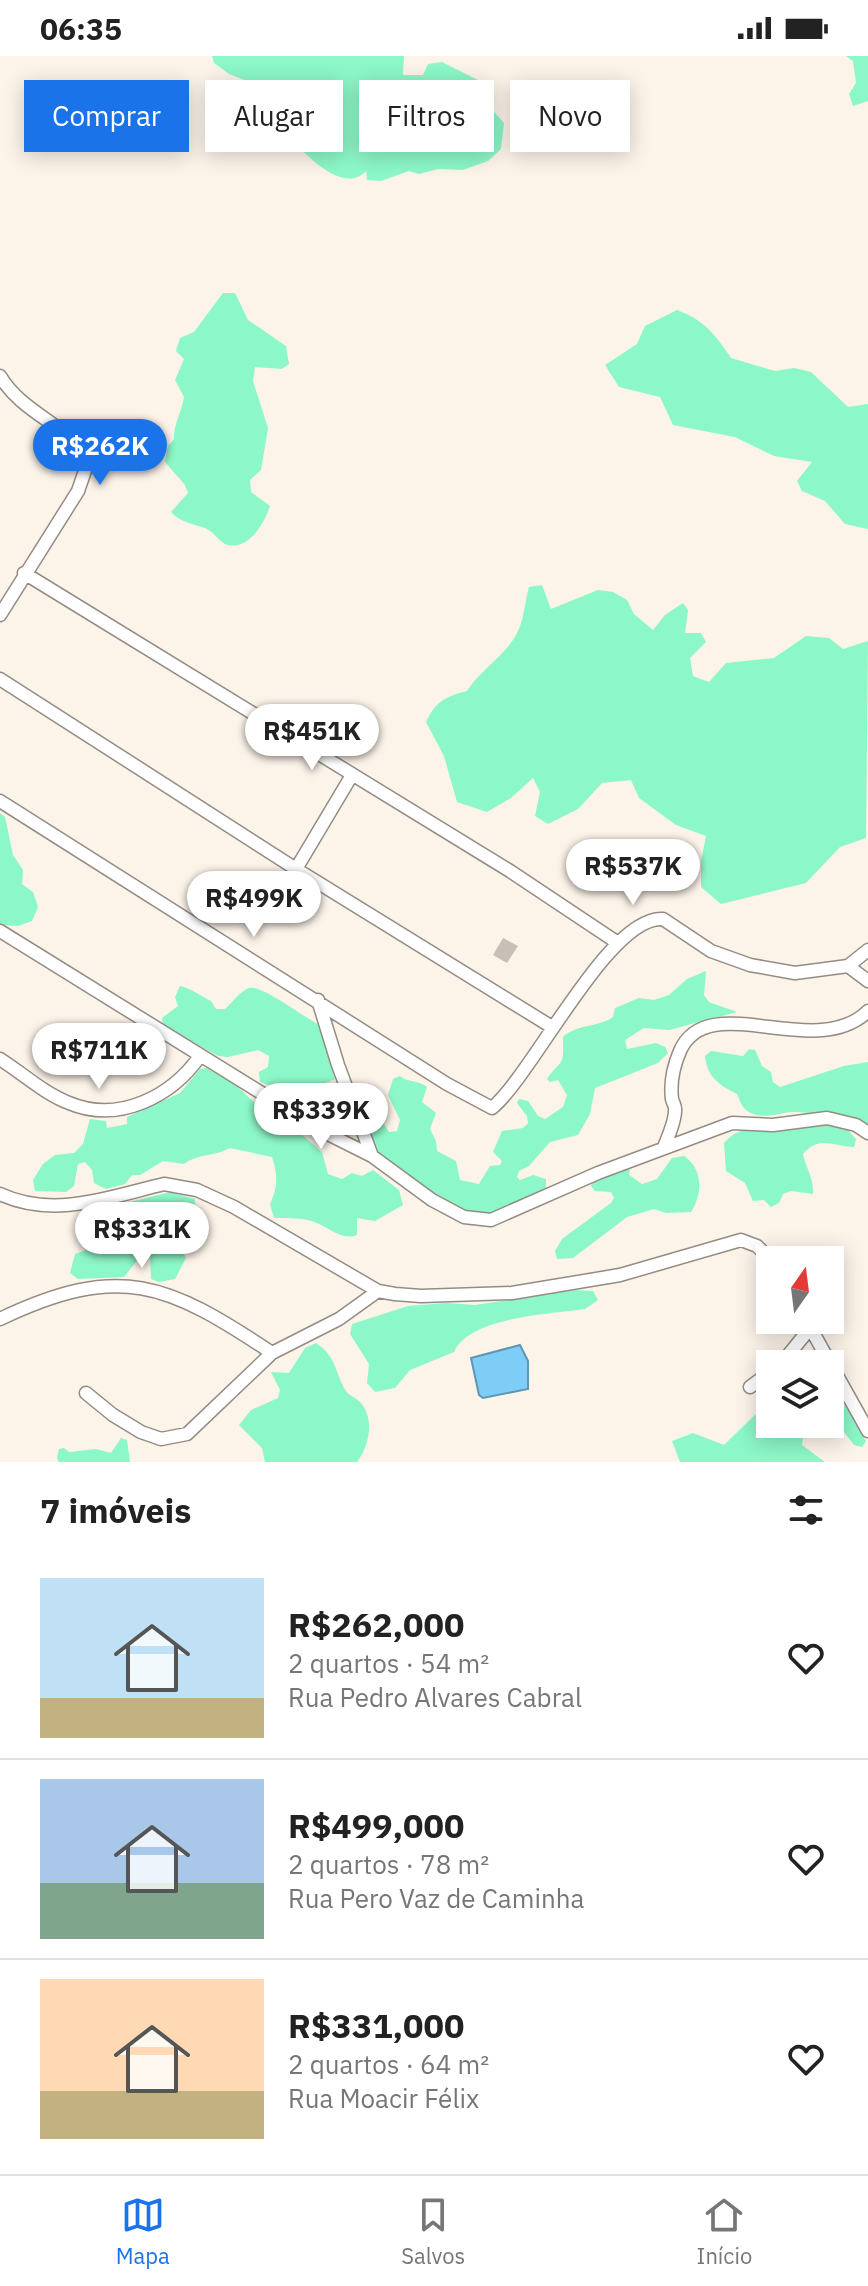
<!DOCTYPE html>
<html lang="pt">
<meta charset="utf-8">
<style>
:root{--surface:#fff;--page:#f2f2f2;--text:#222;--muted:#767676;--line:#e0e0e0;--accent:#1a73e8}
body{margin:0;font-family:"IBM Plex Sans",sans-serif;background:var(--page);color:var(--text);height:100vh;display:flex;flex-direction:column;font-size:30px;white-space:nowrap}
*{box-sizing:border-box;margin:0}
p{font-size:26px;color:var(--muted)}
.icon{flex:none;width:44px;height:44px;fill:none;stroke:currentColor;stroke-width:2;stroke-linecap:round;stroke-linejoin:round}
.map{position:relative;height:1406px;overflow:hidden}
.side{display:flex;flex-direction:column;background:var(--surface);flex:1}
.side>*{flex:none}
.hud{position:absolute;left:24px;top:24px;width:820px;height:72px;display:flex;gap:16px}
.needle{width:52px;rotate:14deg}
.tools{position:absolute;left:756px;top:1190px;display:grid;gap:16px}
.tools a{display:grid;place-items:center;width:88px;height:88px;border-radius:0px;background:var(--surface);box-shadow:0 4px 20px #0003;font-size:40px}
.price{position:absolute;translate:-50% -68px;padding:0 18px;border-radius:28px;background:#fff;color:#222;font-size:26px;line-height:52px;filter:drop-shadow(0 2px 4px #0008)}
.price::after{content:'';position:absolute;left:50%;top:48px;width:24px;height:18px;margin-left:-12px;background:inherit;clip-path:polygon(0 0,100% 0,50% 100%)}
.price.on{background:var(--accent);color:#fff}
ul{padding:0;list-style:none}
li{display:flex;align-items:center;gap:24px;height:200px;padding:0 40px}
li+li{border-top:2px solid var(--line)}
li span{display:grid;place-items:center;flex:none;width:224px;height:160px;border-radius:0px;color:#555}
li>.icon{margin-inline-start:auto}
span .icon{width:96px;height:96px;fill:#fffc;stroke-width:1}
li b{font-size:34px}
h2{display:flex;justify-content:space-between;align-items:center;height:96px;padding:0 40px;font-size:34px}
.tag{padding:0 28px;border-radius:0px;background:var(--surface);box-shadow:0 4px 20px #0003;font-size:28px;line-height:72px}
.tag.on{background:var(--accent);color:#fff}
.status{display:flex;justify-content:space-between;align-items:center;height:56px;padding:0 40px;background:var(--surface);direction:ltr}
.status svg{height:22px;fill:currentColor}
.tabs{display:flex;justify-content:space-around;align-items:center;height:112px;border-top:2px solid var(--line);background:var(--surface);font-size:22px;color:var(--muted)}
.tabs a{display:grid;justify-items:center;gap:4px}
.tabs .on{color:var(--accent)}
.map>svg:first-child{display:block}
.green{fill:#8cf7c8}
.water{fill:#7ecdf7;stroke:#5f96b2;stroke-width:2}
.building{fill:#c8bfb6}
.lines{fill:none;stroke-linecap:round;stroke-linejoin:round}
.minor-casing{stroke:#948c84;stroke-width:15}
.minor{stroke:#fff;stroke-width:12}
</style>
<div class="status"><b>06:35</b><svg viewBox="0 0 49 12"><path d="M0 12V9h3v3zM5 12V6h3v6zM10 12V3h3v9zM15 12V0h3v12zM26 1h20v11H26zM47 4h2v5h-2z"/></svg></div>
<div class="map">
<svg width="868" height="1406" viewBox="0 0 868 1406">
<rect width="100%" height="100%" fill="#fcf3e9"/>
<path class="green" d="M212 0H404L403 19H423L428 8 442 6 490 30 488 49 504 67 501 93 488 105 463 114 438 113 419 118 409 115 381 125 367 124 366 115C346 137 312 105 298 90 292 84 283 81 278 75 269 62 264 43 257 29L229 18 214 7Z
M846 0H868V45L853 50 849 38 856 27 853 5Z
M223 237H235L248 264 286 290 289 308 282 313 255 311 253 325 268 372 261 414 250 424 251 436 270 450C265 466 248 497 225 488 218 484 213 475 205 472 193 468 180 466 171 456L188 437 185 429 165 406 168 390 174 383C173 370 182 355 184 341L175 324 184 303 176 295 180 282 194 276Z
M677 254C704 264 715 278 731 302L775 315 794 312 811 316 848 351 868 348V473L845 468 825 445 802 435 797 425 812 406 774 400 735 381 673 369 660 341 619 331 605 309 637 288 645 270Z
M542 529 551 553 598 534 613 536 627 544 634 558 653 574 665 559 683 547 688 554 685 577H701L706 586 690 602 693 620 709 626 726 607 774 602 806 580 829 582 843 593 868 585 866 782 840 791 806 827 721 848 701 831V805L706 780 676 769 639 742 631 724 602 727 578 753 548 768 535 760 540 736 533 722 511 742 487 756 457 746 444 700 426 666C435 646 446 640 467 635 481 613 507 599 518 575 524 563 525 544 529 531Z
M0 757 5 761 13 799 23 814 22 828 33 836 38 851 32 865 18 870 0 869Z
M706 915 704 939 709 946 737 956 669 974 644 972 625 984 627 993 656 987 665 991 668 997 658 1007 595 1032 590 1058 578 1079 550 1086 529 1110 519 1115 517 1121 520 1124 533 1119 546 1123V1133C525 1144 501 1160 476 1159 457 1157 387 1112 377 1095 368 1081 364 1063 359 1048L366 1041 378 1043 382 1065 389 1076 397 1075 400 1064 388 1039 393 1023 400 1020C409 1027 419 1024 427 1031L422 1046 436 1057 430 1073 436 1085 437 1095 456 1105 460 1124 479 1128 490 1110 500 1109 502 1105 493 1096 502 1075 523 1072 528 1067 527 1060 517 1047 519 1043 528 1045 538 1060 545 1063 563 1051 567 1039 558 1024 550 1026 547 1023C562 1001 564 1014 563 981 579 967 597 972 613 961L615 952 639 942 654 944 669 939 687 923Z
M180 930C191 932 200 940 211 945L216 953H225C232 947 240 935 249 932 261 928 305 962 321 970L335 1023 321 1029 327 1051 336 1057 349 1054 353 1077 350 1080C327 1072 303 1059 293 1037L260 1026 259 1016 268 1011 269 1000 258 994 228 1001 218 1000 163 970 162 962 178 950 175 941Z
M749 993 755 994 762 1010 771 1016 773 1026 780 1031 844 1010 868 1006V1068C844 1060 819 1057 794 1056 779 1056 767 1064 751 1057 742 1053 741 1047 737 1038 719 1029 707 1021 705 1000L711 995 743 1000Z
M206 1012 236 1029 260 1052 286 1065 322 1096 328 1118 342 1123 352 1117 362 1120 373 1114 399 1134 403 1149 375 1165 357 1162V1179C340 1186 325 1167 308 1164 297 1162 286 1162 274 1162L270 1148C278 1131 278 1119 272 1101L230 1092C214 1101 199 1097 184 1108L163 1105 140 1119H132L125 1128 106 1133 94 1127 92 1114 85 1106 78 1108 74 1130 66 1136 35 1135 33 1124 43 1108 55 1099 74 1097 83 1088 90 1063 106 1065 107 1072 127 1068V1061L180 1037 200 1013Z
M826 1068 846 1072 856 1083 854 1091C832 1090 819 1079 803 1098 806 1113 814 1122 813 1138L791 1135 783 1138 779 1147 771 1151 764 1144 753 1145 745 1127 726 1115 724 1087C744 1065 757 1078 782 1075 797 1073 811 1070 826 1068Z
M684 1100C703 1113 703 1137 691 1156L666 1157 654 1153 627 1161 573 1202 557 1203 555 1195 562 1183 611 1147 614 1142 611 1136 595 1135 591 1130 594 1123 624 1111 630 1113 629 1119 642 1128 657 1123 672 1102Z
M170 1136 195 1143V1158L184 1162 171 1154 158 1170 178 1186 186 1202 175 1223 159 1226 151 1223 150 1196 143 1197 124 1221 78 1223 70 1217 75 1198 86 1194 87 1183 80 1170 86 1157Z
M576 1234 593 1235 598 1244 585 1253C551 1258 469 1261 454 1296L410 1314 395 1332 375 1336 367 1327 369 1308 350 1278 352 1268 408 1250 446 1247 475 1249Z
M316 1287C338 1302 334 1316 346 1335 349 1340 357 1342 361 1347 375 1364 369 1390 357 1406H265L262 1392 239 1369 251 1354 278 1342 280 1334 271 1316 289 1317 305 1292Z
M845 1349 866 1385 862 1391 854 1389 835 1364 838 1351Z
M761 1353 770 1358V1368H805L802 1389 825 1406H680L672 1385 693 1377 724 1389Z
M121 1382 127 1384 130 1406H59L57 1402 59 1393 64 1392 69 1396 96 1393 111 1397Z"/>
<path class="water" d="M520 1289 528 1305V1333L483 1342 479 1339 471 1302Z"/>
<path class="building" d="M503 882 518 890 507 907 493 899Z"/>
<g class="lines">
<defs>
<path id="minor" d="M0 320C24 360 73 370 88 406L78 435 0 559
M24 517 510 815 618 887
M0 623 296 813 552 971
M0 745 447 1028 492 1052C534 1017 609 859 663 863L711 895 750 909 795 917 848 910 868 894
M296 813 352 719
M0 875 326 1077 372 1100 432 1144 464 1161 491 1164 598 1117 732 1067 773 1069 827 1062 856 1069 868 1077
M848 910 868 925
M318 944 338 1009 372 1100
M0 1003C22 1017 45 1038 69 1047 119 1068 172 1040 200 1000
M664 1091C668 1081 675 1066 675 1055 676 1051 673 1047 672 1043 670 1027 674 1009 680 995 708 931 815 1007 868 955
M0 1138C53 1163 110 1141 164 1128L197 1134 234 1151 378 1235 395 1238 421 1240 512 1237 620 1219 741 1184 757 1190 771 1204
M0 1263C120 1206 167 1227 272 1297
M806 1264 868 1375
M781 1308 811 1271
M750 1331 770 1316
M86 1337 113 1359 141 1376 161 1383 187 1378 272 1297 339 1263 378 1235"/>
</defs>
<use href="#minor" class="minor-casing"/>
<use href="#minor" class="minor"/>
</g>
</svg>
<div class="tools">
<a><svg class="needle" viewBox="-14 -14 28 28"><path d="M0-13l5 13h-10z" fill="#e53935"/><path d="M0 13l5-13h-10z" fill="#767676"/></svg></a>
<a><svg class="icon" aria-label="layers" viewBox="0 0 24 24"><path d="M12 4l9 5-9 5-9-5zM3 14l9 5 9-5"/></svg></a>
</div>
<b class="price on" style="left:100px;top:431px">R$262K</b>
<b class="price" style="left:312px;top:716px">R$451K</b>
<b class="price" style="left:633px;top:851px">R$537K</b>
<b class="price" style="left:254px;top:883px">R$499K</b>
<b class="price" style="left:99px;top:1035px">R$711K</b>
<b class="price" style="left:321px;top:1095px">R$339K</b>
<b class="price" style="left:142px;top:1214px">R$331K</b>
<div class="hud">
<a class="tag on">Comprar</a>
<a class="tag">Alugar</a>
<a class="tag">Filtros</a>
<a class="tag">Novo</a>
</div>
</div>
<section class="side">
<h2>7 imóveis<svg class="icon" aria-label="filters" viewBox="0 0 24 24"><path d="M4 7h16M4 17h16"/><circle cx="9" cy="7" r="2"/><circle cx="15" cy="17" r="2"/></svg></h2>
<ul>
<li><span style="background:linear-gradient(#bfe0f5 75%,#c2b280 0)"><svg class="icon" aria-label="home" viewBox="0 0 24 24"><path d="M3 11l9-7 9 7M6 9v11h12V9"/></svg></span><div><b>R$262,000</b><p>2 quartos · 54 m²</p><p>Rua Pedro Alvares Cabral</p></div><svg class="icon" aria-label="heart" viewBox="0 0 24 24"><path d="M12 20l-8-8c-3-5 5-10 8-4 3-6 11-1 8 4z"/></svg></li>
<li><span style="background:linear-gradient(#a9c7e8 65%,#7fa58c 0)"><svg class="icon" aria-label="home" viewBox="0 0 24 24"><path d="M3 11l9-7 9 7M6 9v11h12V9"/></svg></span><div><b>R$499,000</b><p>2 quartos · 78 m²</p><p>Rua Pero Vaz de Caminha</p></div><svg class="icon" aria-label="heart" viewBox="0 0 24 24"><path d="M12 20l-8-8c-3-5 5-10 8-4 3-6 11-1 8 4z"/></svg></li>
<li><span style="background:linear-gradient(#ffd9b3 70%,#c2b280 0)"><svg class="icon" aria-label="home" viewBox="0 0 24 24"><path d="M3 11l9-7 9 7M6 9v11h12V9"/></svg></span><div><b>R$331,000</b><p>2 quartos · 64 m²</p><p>Rua Moacir Félix</p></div><svg class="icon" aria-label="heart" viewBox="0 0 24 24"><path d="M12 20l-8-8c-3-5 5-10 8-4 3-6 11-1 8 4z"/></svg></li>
</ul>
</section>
<nav class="tabs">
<a class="on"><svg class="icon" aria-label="map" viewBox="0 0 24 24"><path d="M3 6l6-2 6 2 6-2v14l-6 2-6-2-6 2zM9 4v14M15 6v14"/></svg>Mapa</a>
<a><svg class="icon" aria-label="saved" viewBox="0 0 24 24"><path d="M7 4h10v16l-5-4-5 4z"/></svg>Salvos</a>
<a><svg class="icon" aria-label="home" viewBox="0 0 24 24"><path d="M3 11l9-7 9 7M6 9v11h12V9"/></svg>Início</a>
</nav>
